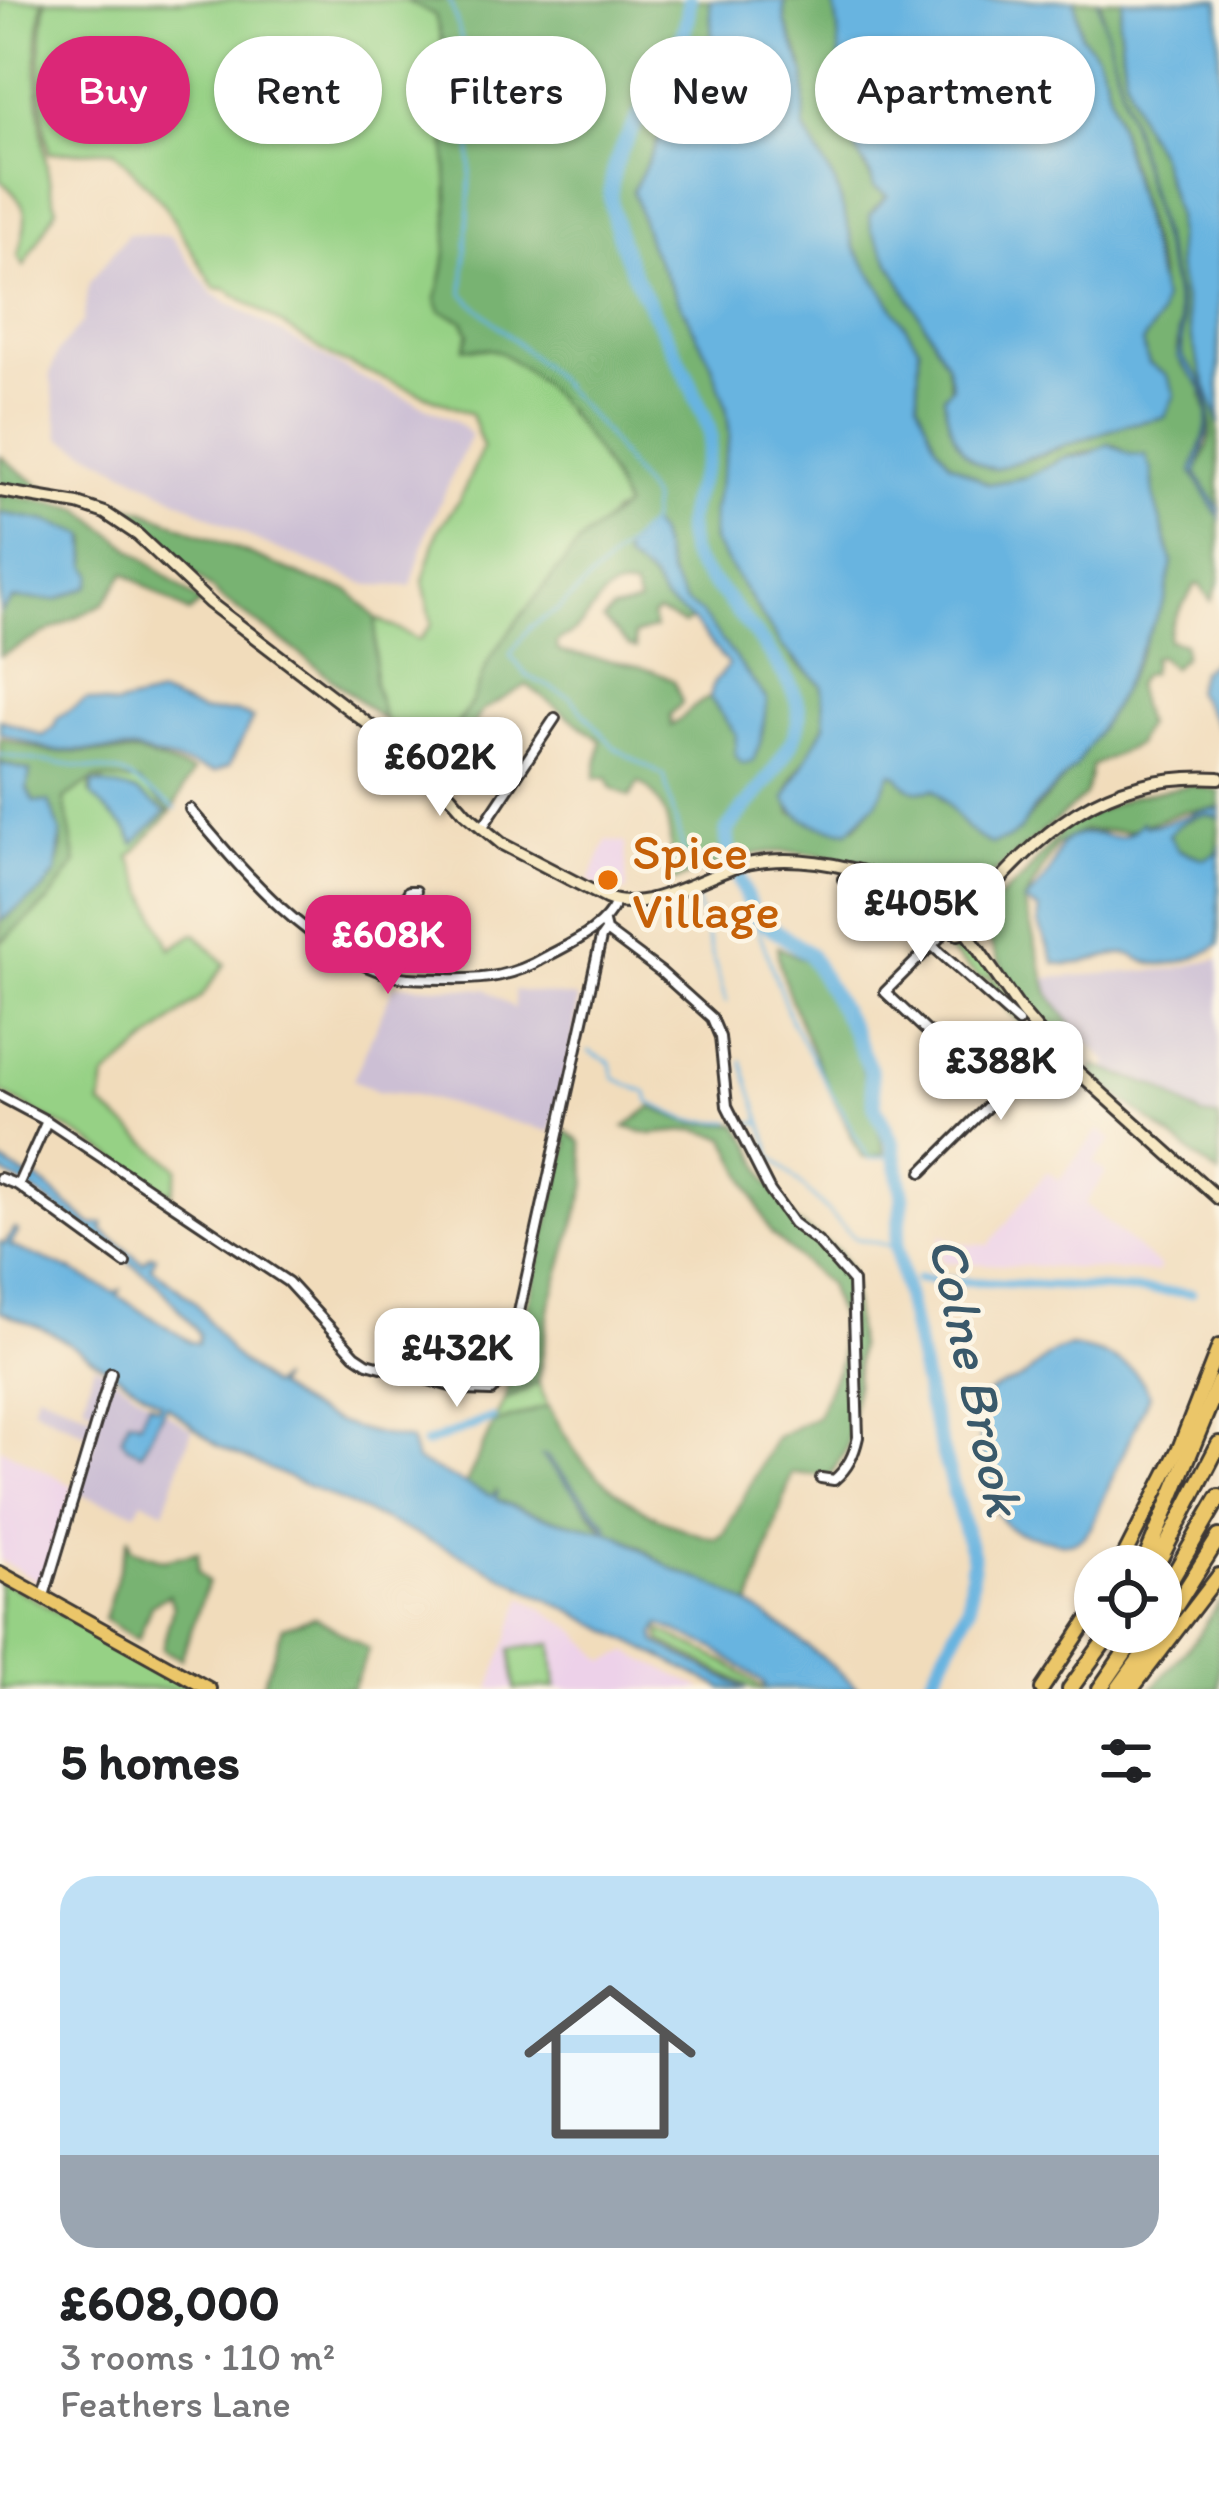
<!DOCTYPE html>
<meta charset="utf-8">
<style>
:root{--surface:#fff;--page:#f2f2f2;--text:#202124;--muted:#757577;--line:#e0e0e0;--accent:#db2777}
body{margin:0;font-family:Itim,sans-serif;background:var(--page);color:var(--text);height:100vh;display:flex;flex-direction:column;font-size:45px;white-space:nowrap}
*{box-sizing:border-box;margin:0}
p{font-size:39px;color:var(--muted)}
.icon{flex:none;width:66px;height:66px;fill:none;stroke:currentColor;stroke-width:2;stroke-linecap:round;stroke-linejoin:round}
.map{position:relative;height:1689px;overflow:hidden}
.side{display:flex;flex-direction:column;background:var(--surface);flex:1}
.side>*{flex:none}
.hud{position:absolute;left:36px;top:36px;width:1149px;height:108px;display:flex;gap:24px}
.controls{position:absolute;left:1074px;top:1545px;display:grid;gap:24px}
.controls a{display:grid;place-items:center;width:108px;height:108px;border-radius:50%;background:var(--surface);box-shadow:0 3px 9px #0004;font-size:60px}
.price{position:absolute;translate:-50% -102px;padding:0 27px;border-radius:24px;background:#fff;color:#222;font-size:39px;line-height:78px;filter:drop-shadow(0 3px 6px #0008)}
.price::after{content:'';position:absolute;left:50%;top:72px;width:36px;height:27px;margin-left:-18px;background:inherit;clip-path:polygon(0 0,100% 0,50% 100%)}
.price.selected{background:var(--accent);color:#fff}
ul{padding:0;list-style:none}
li{display:grid;align-content:center;gap:24px;height:636px;padding:0 60px}
li+li{border-top:3px solid var(--line)}
li span{display:grid;place-items:center;height:372px;border-radius:36px;color:#555}
li>.icon{margin-inline-start:auto}
span .icon{width:216px;height:216px;fill:#fffc;stroke-width:1}
li b{font-size:51px}
h2{display:flex;justify-content:space-between;align-items:center;height:144px;padding:0 60px;font-size:51px}
.pill{padding:0 42px;border-radius:54px;background:var(--surface);box-shadow:0 3px 9px #0004;font-size:42px;line-height:108px}
.pill.selected{background:var(--accent);color:#fff}
.map>svg:first-child{display:block}
.built{fill:#edd1e9}
.industrial{fill:#ccbfd4}
.green{fill:#96d185;stroke:#597650;stroke-width:3;fill-rule:evenodd}
.forest{fill:#78b372;stroke:#4a6847;stroke-width:3;fill-rule:evenodd}
.water{fill:#67b4e0;stroke:#42687e;stroke-width:3}
.lines{fill:none;stroke-linecap:round;stroke-linejoin:round}
.stream{stroke:#67b4e0;stroke-width:3}
.canal{stroke:#67b4e0;stroke-width:9}
.river{stroke:#67b4e0;stroke-width:15}
.street-casing{stroke:#3c3934;stroke-width:14}
.secondary-casing{stroke:#3c3934;stroke-width:16}
.primary-casing{stroke:#3c3934;stroke-width:18}
.highway-casing{stroke:#3c3934;stroke-width:20}
.street{stroke:#fff;stroke-width:8}
.secondary{stroke:#f7e8c3;stroke-width:10}
.primary{stroke:#ebc669;stroke-width:12}
.highway{stroke:#ebc669;stroke-width:14}
.food-dot{fill:#e8710a;stroke:#fcf5e5;stroke-width:4.5}
.labels{text-anchor:middle;dominant-baseline:central;stroke-width:9;stroke-linejoin:round;paint-order:stroke}
.food-label{font-size:51px;fill:#c56008;stroke:#fcf5e5;text-anchor:start}
.water-label{font-size:54px;font-style:italic;fill:#3a596a;stroke:#fcf5e5}
</style>
<div class="map">
<svg width="1219" height="1689" viewBox="0 0 1219 1689">
<rect width="100%" height="100%" fill="#fcf5e5"/>
<filter id="ink" filterUnits="userSpaceOnUse"><feTurbulence type="fractalNoise" baseFrequency=".00833" numOctaves="2"/><feDisplacementMap in="SourceGraphic" scale="24" xChannelSelector="R" yChannelSelector="G"/><feConvolveMatrix kernelMatrix="1 2 1 2 8 2 1 2 1" color-interpolation-filters="sRGB"/></filter>
<filter id="wash" filterUnits="userSpaceOnUse"><feTurbulence type="fractalNoise" baseFrequency=".004" numOctaves="4" result="noise"/><feDisplacementMap in="SourceGraphic" scale="48" xChannelSelector="R" yChannelSelector="G"/><feGaussianBlur stdDeviation="2.7" result="paint"/><feColorMatrix in="noise" values="0 0 0 0 0 0 0 0 0 0 0 0 0 0 0 0 0 1.4 0 .05"/><feComposite in="paint" operator="in"/></filter>
<g filter="url(#wash)">
<rect width="100%" height="100%" fill="#f1dcbb"/>
<path class="built" d="M607 840 625 843 627 891H605L589 881Z
M1099 1129 1112 1140 1094 1162 1106 1173 1085 1204 1160 1267 1157 1272 942 1262 939 1235 958 1244 989 1245 1047 1171 1059 1180Z
M0 1447 73 1486 43 1584 0 1560Z
M523 1597 574 1629 605 1661 628 1652 704 1689H490Z"/>
<path class="industrial" d="M128 234 171 236 213 294 358 376 456 421 471 435 428 529 411 586 369 585 257 541 60 437 50 374 58 352 83 321 89 283Z
M1219 959V1118L1202 1116 1158 1087 1104 1071 1108 1062 1082 1037 1069 1035V1023L1049 994 1046 978 1173 969Z
M394 985 486 989 515 1009 514 990 578 998 573 1042 551 1132 416 1095 377 1091 353 1080Z
M94 1364 192 1430 164 1511 142 1500 136 1512 78 1494 95 1438 32 1407 37 1392 94 1415 96 1410 83 1404Z"/>
<path class="green" d="M0 0H43C32 60 37 102 46 162 49 179 50 191 57 208L24 266 18 256C27 217 33 208 0 180Z
M46 0H404L435 15C440 36 447 57 449 79 451 97 445 116 446 135 447 193 454 243 436 299L441 311 463 321 469 334 465 348C476 350 492 347 502 353 554 385 603 451 625 508L613 513 489 660 472 702 434 757 385 721 374 683 376 618 419 640 432 624 423 581 438 530 460 499 483 447 471 414 336 359 226 289 215 288 163 203 114 150 49 153C39 101 37 53 46 0Z
M95 778 140 782 171 812 130 857 171 949 195 933 225 964 202 996 105 1078 101 1105 178 1168 172 1194 82 1137 0 1092V943L48 902 63 799ZM101 782 165 813 133 842 128 831 90 793 91 783Z
M880 881C907 890 939 898 939 932L934 939 884 892Z
M946 938 978 954 1039 1040V1050L1023 1034 1026 1030 991 990 990 978 979 977 942 945Z
M538 1382 548 1406 493 1424 504 1401Z
M0 1580 196 1689H0Z
M660 1630 727 1663 763 1689H753L661 1641Z
M552 1644 556 1687 515 1689 511 1649Z"/>
<path class="forest" d="M404 0H710L712 40 724 47 728 59 712 79 681 94 633 191 650 246 711 362 726 406 730 435 713 512V541L795 662 822 685C822 697 827 713 825 724 819 757 777 775 791 813L855 827 877 802 890 773 897 774C907 790 917 793 934 789L940 792 943 800 1009 839 1075 767 1113 707 1141 652 1172 562 1154 498 1152 471 1115 445 1063 458 1027 477 988 484 950 462 936 444 918 402 919 347 854 248 841 203 804 128 803 64 785 22 784 0H832C840 23 840 52 841 76 842 86 847 94 849 103 858 140 858 172 887 197L874 209 875 234 946 362 951 390 1028 459 1125 425 1165 417 1158 370 1149 364 1142 343 1159 318V272L1105 75 1097 54 1081 36 1075 0H1098L1104 19 1100 0H1123L1119 22 1125 76 1140 121 1159 155 1176 215 1177 266 1194 348 1217 411 1219 509 1196 473C1199 463 1205 455 1208 446 1219 405 1199 387 1182 355L1183 322 1114 58 1171 278 1180 321 1177 350 1182 365 1200 385 1208 416 1207 433 1192 472 1219 517V582L1211 601 1199 584 1194 586C1186 603 1169 621 1168 640L1184 644V656L1172 668 1159 656 1153 657 1151 673 1142 675 1135 685 1145 725 1136 745 1092 766 1085 796 965 898C943 901 919 881 897 874 856 861 803 847 760 853 730 858 700 871 671 882L666 875C676 844 669 800 639 782L630 797 611 787 607 778H595L601 741 527 685 482 711 447 774 434 762 472 702 489 660 517 621 581 541 624 507C605 455 551 381 501 353 492 347 475 349 464 348L469 334 463 321 441 311 436 299C454 243 447 193 446 135 445 116 451 97 449 79 447 57 440 36 435 15ZM649 525 657 533 670 576 685 602 701 614 767 700 736 734 710 698C697 701 684 718 671 726L670 715 682 703 674 681C633 658 601 662 558 651L557 643C561 638 568 636 573 632 596 617 600 579 634 589L639 604 612 610 603 620 629 646 636 648 634 635 655 628 652 616 658 612 684 624 692 620 664 600 652 579 625 559 624 549Z
M0 456 52 495 0 484Z
M0 493 79 508 201 603 189 613 125 573 104 603 0 656V613L10 601C48 590 64 613 92 572L87 566 88 537 47 521 0 513Z
M116 504 143 510 314 581 350 591 376 618 374 683 385 721 290 646 224 600Z
M0 738 50 752 139 753 193 772 171 812 139 782 95 778 64 799 76 863 48 902 0 943V921C10 917 14 910 23 903 61 873 74 849 48 802H34L27 789 30 771 0 763Z
M1192 785 1219 791V808L1185 811 1128 831H1083L1056 845 1024 902 1049 994 1070 1023 1069 1035C1022 1024 998 956 977 917L1024 877 1066 825 1133 796Z
M1206 813 1219 818 1217 853 1204 859 1175 848 1169 835C1177 821 1193 820 1206 813Z
M778 947 805 960 823 979 856 1045 885 1153 868 1159 862 1157C846 1125 772 973 778 947Z
M1094 1066 1158 1087 1202 1116 1219 1118V1175L1091 1074Z
M651 1107 692 1123 737 1124 751 1144 768 1183 795 1222 837 1250 849 1269 858 1346 856 1385 847 1448 830 1476 792 1473 750 1606 706 1582 671 1568 635 1543 609 1532 606 1522 574 1491 605 1532C568 1521 531 1516 495 1498V1492L492 1497 465 1486 493 1424 548 1406C560 1424 570 1448 585 1463 622 1501 665 1527 716 1539L725 1533 775 1438 817 1416 841 1360 840 1320 828 1285 771 1233 726 1138 696 1130 651 1134 625 1127Z
M566 1131 581 1142 587 1183 550 1304 538 1382 504 1401 568 1143 562 1138Z
M129 1537 131 1549 164 1560 198 1552V1571L208 1582 181 1659 162 1649 173 1607 169 1595 151 1605 138 1640 104 1619Z
M1219 1602V1689H1152L1198 1636Z
M315 1617 369 1649 352 1689H261L283 1627Z"/>
<path class="water" d="M710 0H784L785 22 805 74 804 128 836 185 854 247 919 347 918 402 936 444 950 462 988 484 1027 477 1063 458 1086 455 1109 444 1131 455H1145L1152 471 1154 498 1172 562 1165 599 1113 707 1075 767 1034 808 1021 829 1009 839 991 844C959 830 956 808 934 789 917 793 907 790 897 775L891 773 877 802 848 831C822 828 797 823 785 798L825 725 822 685 783 648 713 541V512L730 435 726 406 711 362 650 246 633 191 681 94C696 76 713 84 728 59L724 47 712 40Z
M832 0H1075L1081 36 1097 54 1105 75 1163 300 1159 318 1142 343 1149 364 1166 374 1175 394 1165 417 1125 425 996 469C961 465 947 427 944 396L952 386 946 362 871 229 870 214 887 196 874 187C867 153 837 143 849 99 835 72 843 30 832 0Z
M1098 0 1177 293 1183 322 1182 355C1187 364 1194 369 1200 378 1219 414 1205 439 1196 473L1219 509V517L1192 472C1200 442 1217 420 1201 388 1195 377 1184 368 1178 357L1180 321 1171 278Z
M1123 0H1219V424L1194 348 1177 266 1176 215 1159 155 1140 121 1125 76 1119 21Z
M0 513 47 521 86 535 87 565 93 575 89 586 56 600 13 599 0 613Z
M649 524 657 533 670 576 685 602 701 613 767 700 761 741 753 761 742 764 735 755 736 734 710 698 713 684 728 665 692 620 664 600 652 579 625 559 624 549Z
M1219 657V729L1195 691 1201 671Z
M160 695 202 712H236L253 718 229 765 214 772 134 750 54 751 0 733V719L43 736 54 727 57 718 87 699 114 706Z
M0 763 30 771 27 789 34 802H49L61 833 56 873 42 891 0 921Z
M93 782 137 792 166 812 134 844 128 831 92 796Z
M1219 809V818C1202 810 1180 820 1169 835L1178 850 1204 859 1217 853 1219 844V945C1201 957 1170 969 1147 962 1136 959 1133 952 1120 954 1097 957 1080 967 1055 963L1039 925V910L1024 902C1033 894 1041 885 1048 874 1057 861 1056 841 1074 836 1106 827 1117 851 1142 822L1146 826C1172 825 1192 809 1219 809Z
M0 1160 25 1176 39 1180 92 1225 103 1224V1231L143 1263 152 1255 156 1257 151 1267 195 1302 232 1354 270 1386 280 1379 275 1387C319 1420 358 1432 410 1440L416 1461 491 1496 497 1493 496 1499C531 1516 567 1522 605 1531L603 1524 542 1456H546L606 1522 609 1532C634 1540 650 1557 673 1569 684 1575 696 1577 707 1582 762 1608 814 1649 859 1689H765L764 1683 714 1648 660 1624 655 1634 657 1643 746 1689 722 1688 453 1551 218 1446 166 1405 141 1453 127 1446 122 1438 129 1419 140 1422 149 1402 158 1407 160 1402 51 1332 0 1311V1242L5 1244 14 1229 18 1231 10 1246 71 1270 114 1293 120 1290 118 1296 191 1342 198 1343 199 1333 157 1283 32 1189 0 1171Z
M1071 1347C1104 1352 1138 1363 1149 1395L1091 1527C1080 1545 1068 1545 1050 1540 1035 1536 1016 1536 1005 1524 985 1503 978 1431 978 1403 998 1380 1012 1388 1029 1373 1044 1360 1050 1351 1071 1347Z"/>
<g class="lines">
<path class="stream" d="M449 0C484 84 469 204 463 294L550 373 602 429 652 500 649 524 559 609 530 627 510 655 527 676 570 697 615 748 664 776 689 873
M0 755 122 773 176 809
M694 892 726 1002
M753 915 791 1021 869 1159 895 1156
M589 1051 611 1063 614 1078 647 1093 649 1102 688 1120 731 1122
M742 1061 773 1157 855 1238 896 1247
M741 1123H761"/>
<path class="canal" d="M918 1279 1192 1293
M425 1444 492 1418"/>
<path class="river" d="M689 0C688 78 599 137 612 209 625 280 673 335 697 400 701 410 709 424 710 435 712 472 677 504 690 550 694 569 717 585 728 600 748 626 801 684 799 716 798 737 783 757 772 774 759 794 740 811 727 831L728 848 753 915 809 954 850 1025 870 1069 875 1107 893 1144 903 1197 896 1247 929 1404 973 1558 969 1606 927 1689"/>
</g>
</g>
<g filter="url(#ink)">
<g class="lines">
<defs>
<path id="street" d="M190 809C243 872 312 954 394 976 411 980 431 978 449 979 485 980 514 976 546 957 571 943 604 930 616 902
M482 828 555 718
M843 879 873 893 1018 1022
M949 928 885 992 935 1039 949 1060
M606 931 661 972 712 1018 720 1037 727 1106 770 1191 793 1223 818 1242 853 1282 858 1437C854 1455 848 1468 834 1480L821 1478
M371 968 409 891H416
M0 1096 47 1121 288 1282 355 1355 367 1363 465 1390 491 1391 505 1376 601 938 606 931 604 923
M922 1172 1050 1044
M0 1178 18 1185 125 1263
M18 1185 47 1121
M44 1596 111 1373"/>
<path id="secondary" d="M0 491 78 504 105 513 138 535 210 603 427 769 466 814 502 844 606 898C647 914 700 878 739 866 804 848 900 875 952 914L964 913 970 923 966 932
M952 914 949 928 958 934 966 932
M967 916C1041 832 1100 772 1219 778
M966 932 1022 1012 1058 1054 1219 1199"/>
<path id="primary" d="M1119 1566 1180 1446 1219 1346
M0 1573 209 1689
M1042 1689 1095 1609
M1132 1689 1219 1575"/>
<path id="highway" d="M1143 1566 1219 1382
M1156 1566 1219 1444
M1161 1597 1219 1497
M1161 1629 1219 1537
M1070 1689 1111 1632
M1100 1689 1139 1632
M1118 1689 1159 1632"/>
</defs>
<use href="#street" class="street-casing"/>
<use href="#secondary" class="secondary-casing"/>
<use href="#primary" class="primary-casing"/>
<use href="#highway" class="highway-casing"/>
<use href="#street" class="street"/>
<use href="#secondary" class="secondary"/>
<use href="#primary" class="primary"/>
<use href="#highway" class="highway"/>
</g>
</g>
<circle class="food-dot" cx="608" cy="880" r="12"/>
<g class="labels">
<g class="food-label">
<text x="632" y="851">Spice<tspan x="632" dy="59">Village</tspan></text>
</g>
<g class="water-label">
<text transform="translate(976 1376) rotate(78)">Colne Brook</text>
</g>
</g>
</svg>
<div class="controls">
<a><svg class="icon" aria-label="locate" viewBox="0 0 24 24"><circle cx="12" cy="12" r="6"/><path d="M12 2v4M12 18v4M2 12h4M18 12h4"/></svg></a>
</div>
<b class="price" style="left:440px;top:819px">£602K</b>
<b class="price" style="left:921px;top:965px">£405K</b>
<b class="price selected" style="left:388px;top:997px">£608K</b>
<b class="price" style="left:1001px;top:1123px">£388K</b>
<b class="price" style="left:457px;top:1410px">£432K</b>
<div class="hud">
<a class="pill selected">Buy</a>
<a class="pill">Rent</a>
<a class="pill">Filters</a>
<a class="pill">New</a>
<a class="pill">Apartment</a>
</div>
</div>
<section class="side">
<h2>5 homes<svg class="icon" aria-label="filters" viewBox="0 0 24 24"><path d="M4 7h16M4 17h16"/><circle cx="9" cy="7" r="2"/><circle cx="15" cy="17" r="2"/></svg></h2>
<ul>
<li><span style="background:linear-gradient(#bfe0f5 75%,#9aa5b1 0)"><svg class="icon" aria-label="home" viewBox="0 0 24 24"><path d="M3 11l9-7 9 7M6 9v11h12V9"/></svg></span><div><b>£608,000</b><p>3 rooms · 110 m²</p><p>Feathers Lane</p></div></li>
</ul>
</section>
